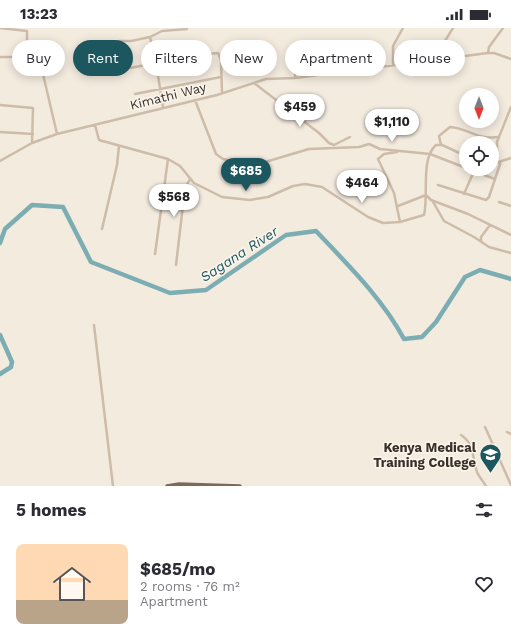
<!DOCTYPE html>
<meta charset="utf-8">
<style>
:root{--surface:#fff;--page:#f7f7f7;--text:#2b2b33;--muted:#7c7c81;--line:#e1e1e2;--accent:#1c565e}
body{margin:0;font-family:"Work Sans",sans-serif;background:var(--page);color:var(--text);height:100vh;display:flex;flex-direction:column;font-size:15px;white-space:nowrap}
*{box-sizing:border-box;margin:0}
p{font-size:13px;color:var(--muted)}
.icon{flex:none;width:22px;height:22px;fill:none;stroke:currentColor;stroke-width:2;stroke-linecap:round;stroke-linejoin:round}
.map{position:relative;height:458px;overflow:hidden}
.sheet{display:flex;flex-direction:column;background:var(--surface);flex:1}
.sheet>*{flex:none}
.hud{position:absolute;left:12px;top:12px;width:487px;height:36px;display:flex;gap:8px}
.needle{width:26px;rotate:180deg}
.controls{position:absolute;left:459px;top:60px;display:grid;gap:8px}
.controls a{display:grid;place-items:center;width:40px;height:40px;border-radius:50%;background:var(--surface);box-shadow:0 2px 10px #0003;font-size:20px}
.price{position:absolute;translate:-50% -34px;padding:0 9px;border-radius:14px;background:#fff;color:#222;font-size:13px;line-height:26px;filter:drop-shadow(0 1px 2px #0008)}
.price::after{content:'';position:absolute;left:50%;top:24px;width:12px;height:9px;margin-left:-6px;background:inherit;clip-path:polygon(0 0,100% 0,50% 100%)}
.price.selected{background:var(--accent);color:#fff}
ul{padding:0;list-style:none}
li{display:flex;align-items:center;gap:12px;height:100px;padding:0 16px}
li+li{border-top:1px solid var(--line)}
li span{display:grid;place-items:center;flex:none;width:112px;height:80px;border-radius:8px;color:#555}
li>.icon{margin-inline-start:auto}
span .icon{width:48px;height:48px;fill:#fffc;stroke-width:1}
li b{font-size:17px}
h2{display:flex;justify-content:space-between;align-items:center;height:48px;padding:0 16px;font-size:17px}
.chip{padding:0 14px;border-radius:18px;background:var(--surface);box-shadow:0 2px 10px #0003;font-size:14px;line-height:36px}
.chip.selected{background:var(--accent);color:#fff}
.status{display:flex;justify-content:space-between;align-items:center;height:28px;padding:0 20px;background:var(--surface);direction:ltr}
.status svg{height:11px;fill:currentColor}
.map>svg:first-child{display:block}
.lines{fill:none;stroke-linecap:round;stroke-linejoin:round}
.river{stroke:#7cadb3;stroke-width:4.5}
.minor{stroke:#cdbca9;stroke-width:2.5}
.major{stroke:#7d685a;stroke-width:3.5}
.labels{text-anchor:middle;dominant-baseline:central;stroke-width:3;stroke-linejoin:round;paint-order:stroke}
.street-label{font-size:13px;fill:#3a3029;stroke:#fbf5ec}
.poi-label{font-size:13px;font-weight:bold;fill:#3a3029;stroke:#fbf5ec;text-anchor:end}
.water-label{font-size:14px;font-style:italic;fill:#1c565e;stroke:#fbf5ec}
</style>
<div class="status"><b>13:23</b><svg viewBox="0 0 49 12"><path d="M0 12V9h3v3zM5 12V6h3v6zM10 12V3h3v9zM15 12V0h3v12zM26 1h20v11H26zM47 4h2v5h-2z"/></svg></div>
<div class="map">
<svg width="511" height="458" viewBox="0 0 511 458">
<rect width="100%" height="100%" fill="#f4ebdf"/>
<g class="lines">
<path class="river" d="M0 215 5 201 32 177 63 179 91 234 170 265 206 262 286 207 316 203C348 237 382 270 404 311L422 309 436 294 465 249 480 242 511 251
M0 307 12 334 11 339 0 346"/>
<path class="minor" d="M0 0 27 3V28
M119 13H131L150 9 162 3 187 1
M488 25 489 19 503 0
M0 29H39L57 106
M443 31V16L453 0
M393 37V18L403 0
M130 40 156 35 150 9
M295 50 296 21 329 16
M254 55 319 105 329 115 334 117 350 109
M135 66 221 49
M195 72 216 126 223 131 255 137 309 121 359 119 369 116 380 121 430 126 466 140
M0 77 33 80 32 115
M163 79 156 35 181 29 218 25 221 32 222 65
M95 97 99 112 168 131 180 138 194 155 222 169 250 172 268 169 293 158 305 156 322 159 368 189 383 195 400 194 424 187C429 168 420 131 436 117H442L466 128
M0 104 33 106
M441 117 439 108 450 99C468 100 476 112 498 109
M397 124 384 126 378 131 394 165 400 194
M0 133 32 115 57 106 217 67 266 51 295 50 488 25H494L511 31
M497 135V114L511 79
M492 136 511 130
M468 141 495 151
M438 157 486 172 489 169 501 133
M464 166 474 143
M432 172 444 193 474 209 489 219 511 225
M499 174 511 178
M398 178 426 167 431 172 468 186 511 207
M102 201 117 137 119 118
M481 213V209L490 197
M155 226 168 131
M176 237 185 160 190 151
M94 297 113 458
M485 399 511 457
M507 404 511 406
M461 407C475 416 472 430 477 444 479 449 483 453 486 458"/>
<path class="major" d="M167 458 179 456 240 458"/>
</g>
<defs>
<symbol id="university-pin" viewBox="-11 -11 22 30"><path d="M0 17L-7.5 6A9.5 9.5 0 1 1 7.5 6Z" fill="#1c565e" stroke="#fbf5ec"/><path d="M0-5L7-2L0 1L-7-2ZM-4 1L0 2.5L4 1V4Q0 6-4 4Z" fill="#fff"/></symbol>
</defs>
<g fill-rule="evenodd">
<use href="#university-pin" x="478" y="414" width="25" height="34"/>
</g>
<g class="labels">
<g class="street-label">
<text transform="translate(168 68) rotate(-14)">Kimathi Way</text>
</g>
<g class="poi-label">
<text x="476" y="419">Kenya Medical<tspan x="476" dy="15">Training College</tspan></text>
</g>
<g class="water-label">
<text transform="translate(239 226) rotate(-33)">Sagana River</text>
</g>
</g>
</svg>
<div class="controls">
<a><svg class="needle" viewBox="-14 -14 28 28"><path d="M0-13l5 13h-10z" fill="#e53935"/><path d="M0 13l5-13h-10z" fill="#7c7c81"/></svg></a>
<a><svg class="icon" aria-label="locate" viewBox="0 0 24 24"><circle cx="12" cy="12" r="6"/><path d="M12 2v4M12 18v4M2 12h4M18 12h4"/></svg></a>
</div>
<b class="price" style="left:300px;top:100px">$459</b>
<b class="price" style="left:392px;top:115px">$1,110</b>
<b class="price selected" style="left:246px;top:164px">$685</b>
<b class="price" style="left:362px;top:176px">$464</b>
<b class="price" style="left:174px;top:190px">$568</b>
<div class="hud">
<a class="chip">Buy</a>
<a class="chip selected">Rent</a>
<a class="chip">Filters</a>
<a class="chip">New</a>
<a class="chip">Apartment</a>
<a class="chip">House</a>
</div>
</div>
<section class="sheet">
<h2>5 homes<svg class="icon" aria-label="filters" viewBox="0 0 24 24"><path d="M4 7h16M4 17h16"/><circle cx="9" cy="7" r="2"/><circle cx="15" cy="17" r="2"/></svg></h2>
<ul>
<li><span style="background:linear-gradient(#ffd9b3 70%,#b9a48a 0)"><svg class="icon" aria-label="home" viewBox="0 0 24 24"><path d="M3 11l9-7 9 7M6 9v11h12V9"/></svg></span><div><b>$685/mo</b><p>2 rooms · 76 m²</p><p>Apartment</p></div><svg class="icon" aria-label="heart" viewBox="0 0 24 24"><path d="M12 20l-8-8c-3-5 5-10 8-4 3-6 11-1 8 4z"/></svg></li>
</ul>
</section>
